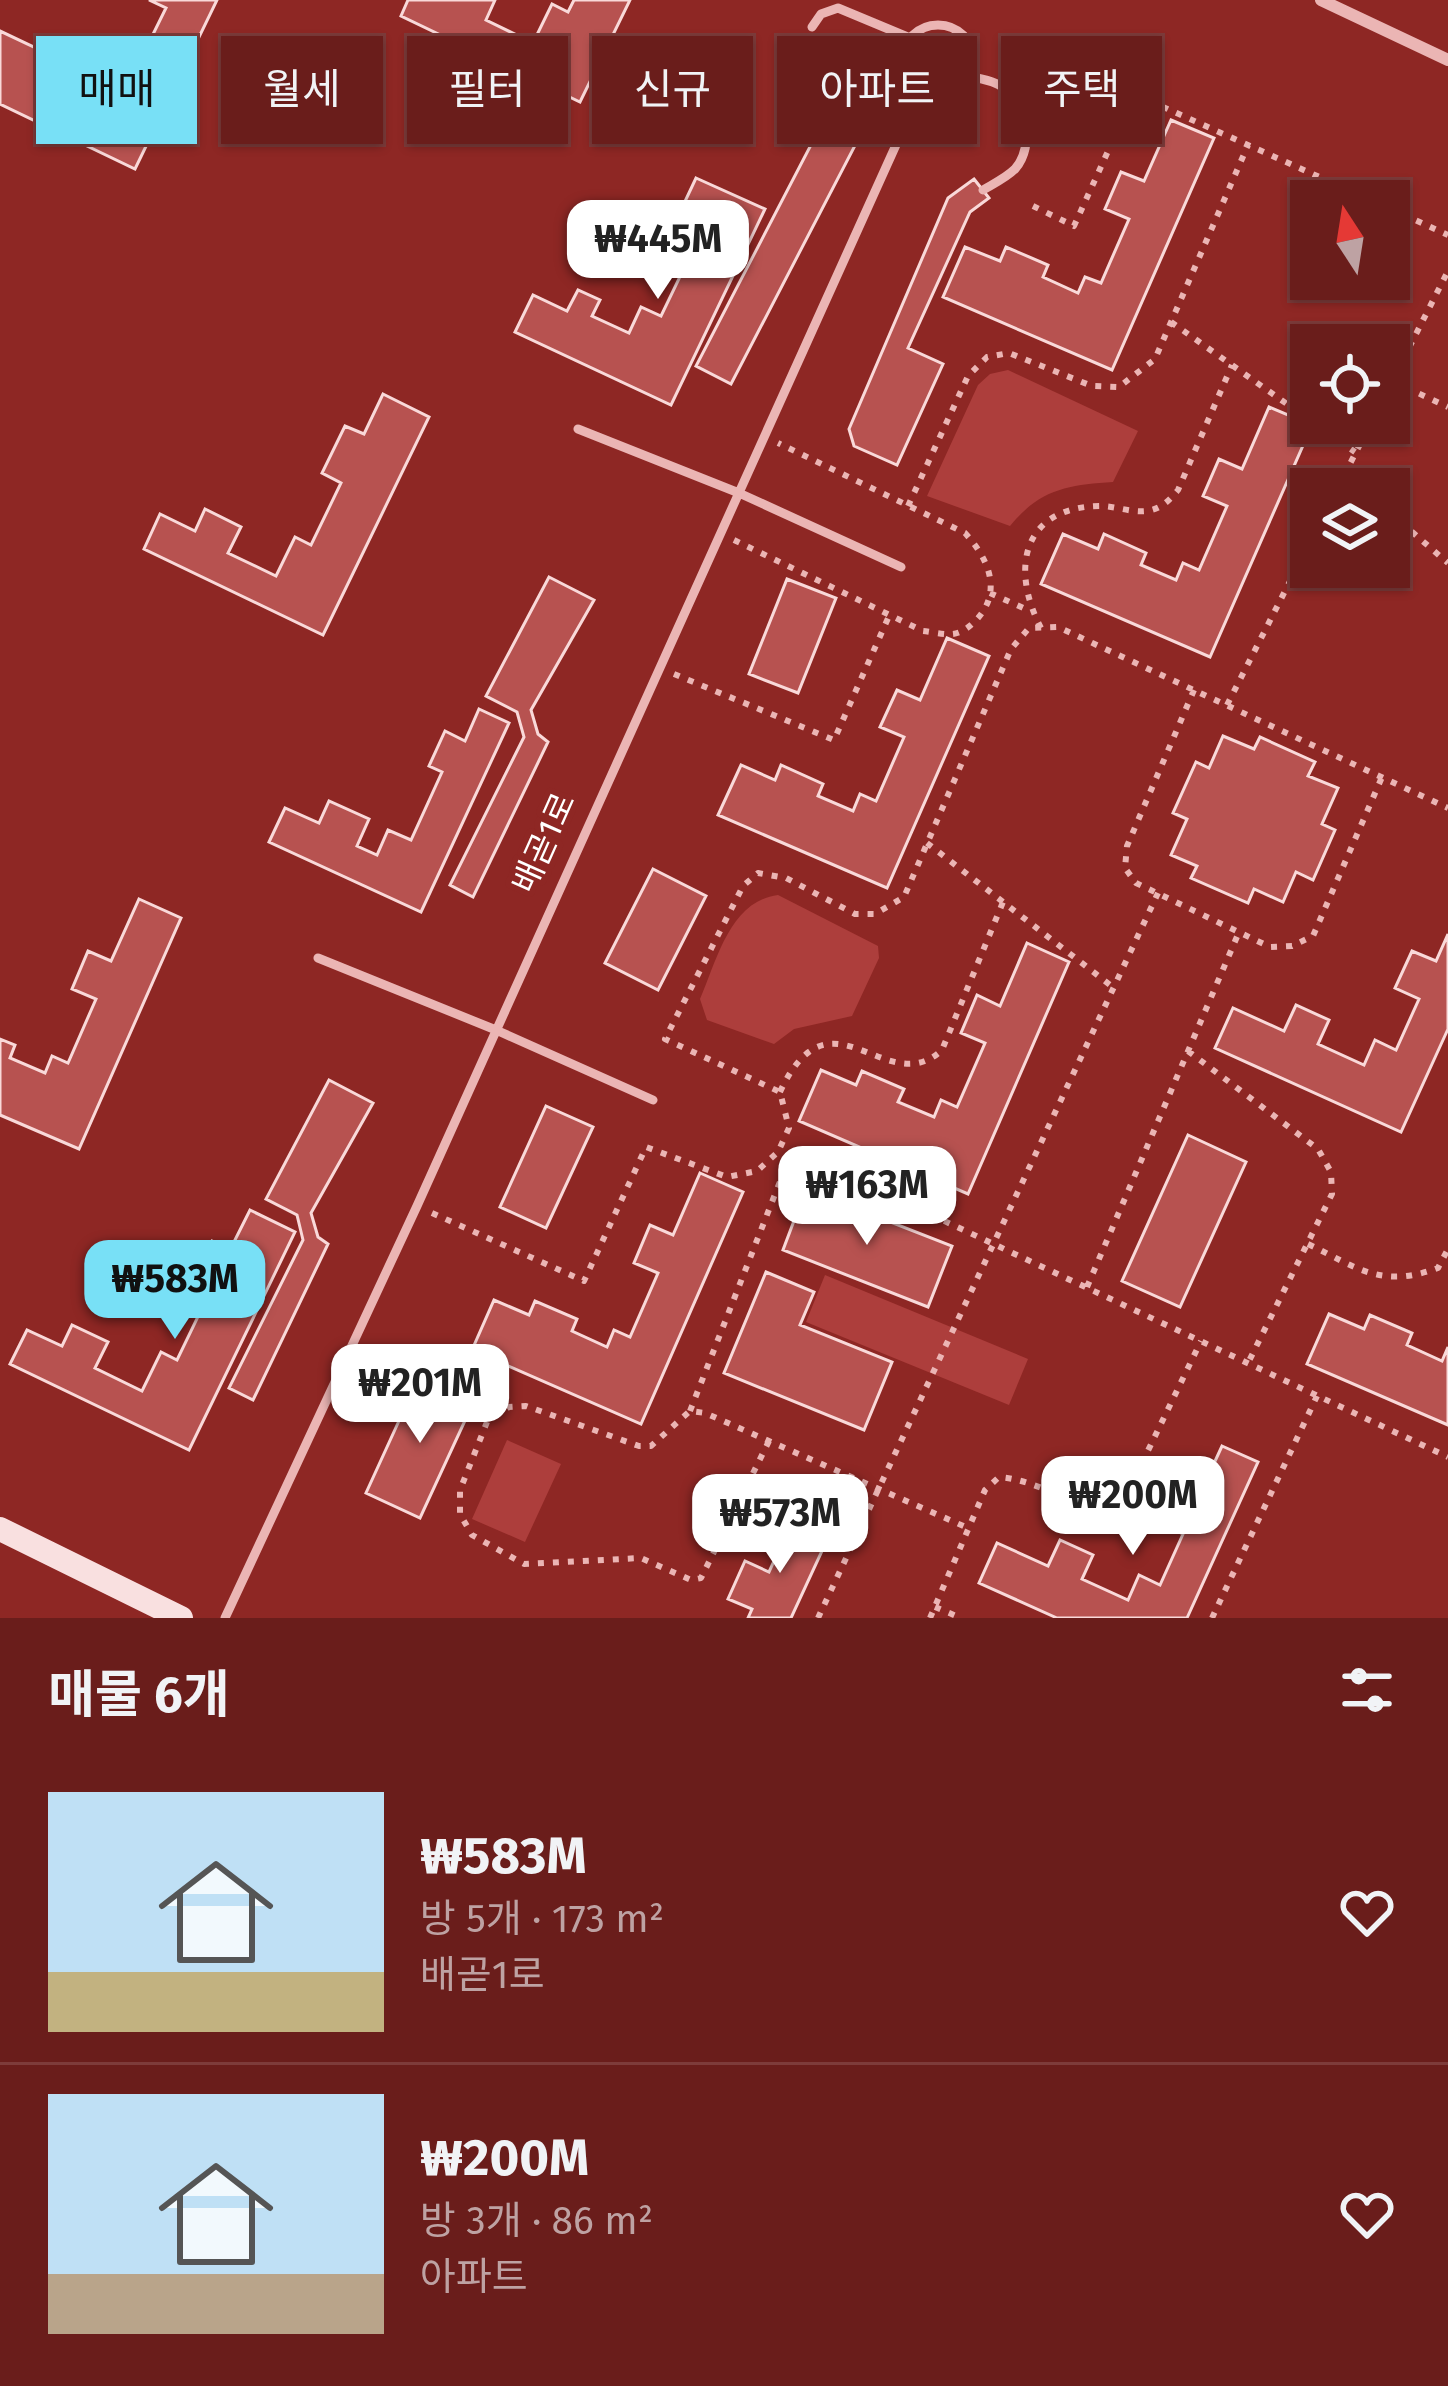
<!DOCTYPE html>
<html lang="ko">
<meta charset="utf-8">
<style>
:root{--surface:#6a1d1b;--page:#6f2624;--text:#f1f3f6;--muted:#bea2a3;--line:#7d3b3a;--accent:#78e0f6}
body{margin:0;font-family:"Fira Sans","Noto Sans KR",sans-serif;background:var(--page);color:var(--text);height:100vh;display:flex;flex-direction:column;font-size:45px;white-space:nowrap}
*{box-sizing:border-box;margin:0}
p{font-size:39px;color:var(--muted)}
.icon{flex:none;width:66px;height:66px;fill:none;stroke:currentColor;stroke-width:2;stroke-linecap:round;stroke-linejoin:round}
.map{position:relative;height:1618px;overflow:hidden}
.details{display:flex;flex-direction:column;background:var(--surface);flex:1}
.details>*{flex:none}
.guide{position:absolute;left:36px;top:36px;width:1377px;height:108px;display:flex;gap:24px}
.needle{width:78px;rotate:348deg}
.fabs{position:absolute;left:1290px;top:180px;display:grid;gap:24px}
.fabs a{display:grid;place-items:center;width:120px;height:120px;border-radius:0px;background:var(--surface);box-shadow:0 3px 9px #0004,0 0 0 3px var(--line);font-size:60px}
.price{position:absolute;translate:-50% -102px;padding:0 27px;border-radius:24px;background:#fff;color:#222;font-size:39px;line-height:78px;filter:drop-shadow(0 3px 6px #0008)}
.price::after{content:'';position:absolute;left:50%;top:72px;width:36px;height:27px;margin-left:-18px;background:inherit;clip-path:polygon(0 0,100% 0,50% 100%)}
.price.on{background:var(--accent);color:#111}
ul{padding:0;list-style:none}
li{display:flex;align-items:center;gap:36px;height:300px;padding:0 48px}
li+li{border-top:3px solid var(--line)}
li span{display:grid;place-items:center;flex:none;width:336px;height:240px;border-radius:0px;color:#555}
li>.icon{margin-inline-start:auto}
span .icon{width:144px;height:144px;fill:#fffc;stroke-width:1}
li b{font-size:51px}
h2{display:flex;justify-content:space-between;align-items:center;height:144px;padding:0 48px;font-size:51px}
.tag{padding:0 42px;border-radius:0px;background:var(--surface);box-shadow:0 3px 9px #0004,0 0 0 3px var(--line);font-size:42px;line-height:108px}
.tag.on{background:var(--accent);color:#111}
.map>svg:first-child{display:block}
.green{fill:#ad3e3c}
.building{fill:#b75250;stroke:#f9d9d9;stroke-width:3}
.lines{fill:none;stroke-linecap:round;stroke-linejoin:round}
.path{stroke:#ebb5b4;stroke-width:6;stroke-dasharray:6 9;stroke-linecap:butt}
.lane{stroke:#ebb5b4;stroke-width:9}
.street{stroke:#ebb5b4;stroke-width:12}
.secondary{stroke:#f9e0e0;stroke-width:24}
.labels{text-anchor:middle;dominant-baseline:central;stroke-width:12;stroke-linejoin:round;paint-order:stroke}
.street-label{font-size:33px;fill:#fff;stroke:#8e2724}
</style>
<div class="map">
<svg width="1448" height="1618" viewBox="0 0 1448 1618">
<rect width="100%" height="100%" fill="#8e2724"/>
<path class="green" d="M1008 370 1138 431 1113 482C1068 485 1040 489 1010 526L927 496 978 385 990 374Z
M778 895 878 946 879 958 852 1016 794 1029 774 1044 707 1020 700 999C717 960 730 901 778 895Z
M825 1275 1028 1359 1009 1405 806 1322Z
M507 1440 561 1464 525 1542 472 1519Z"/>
<path class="building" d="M149 0H217L135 169 0 104V31L61 60 51 80 94 101 108 71 130 81 166 8Z
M408 0H495L486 20 533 43 552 4 568 12 574 0H630L580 102 401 16Z
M839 91 874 109 731 384 696 366Z
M1171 120 1214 138 1112 370 943 297 965 247 1000 261 1006 247 1048 265 1043 277 1078 293 1085 277 1101 283 1129 219 1105 209 1121 172 1144 181Z
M696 178 765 209 671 405 515 332 533 295 567 311 578 290 600 300 592 316 629 333 641 307 661 316 689 258 664 246Z
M974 179 989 198 970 212 908 348 943 364 897 465 854 446 849 429 948 198Z
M383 394 429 417 323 635 144 549 160 514 195 531 205 509 241 527 228 553 276 576 295 537 311 545 341 483 322 473 345 426 364 434Z
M1269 407 1312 425 1210 657 1041 584 1063 534 1098 549 1104 534 1146 553 1141 565 1176 580 1183 563 1199 570 1227 506 1203 496 1219 459 1242 469Z
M549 577 594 600 531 710 538 734 548 742 473 897 450 885 524 737 517 712 486 696Z
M787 579 836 598 798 693 749 674Z
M947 638 989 656 887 888 718 815 741 765 775 780 781 765 823 784 818 796 853 811 860 794 876 801 904 737 880 727 897 690 920 700Z
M479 709 509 723 421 912 269 842 285 808 319 823 329 801 369 819 357 846 377 855 388 830 411 840 442 772 429 766 445 731 465 741Z
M1223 736 1254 749 1260 737 1315 762 1308 776 1338 788 1322 824 1335 830 1313 880 1296 872 1283 902 1254 889 1248 903 1191 878 1197 866 1171 855 1187 819 1173 813 1196 762 1209 768Z
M653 869 706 896 658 990 605 963Z
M139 899 181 918 79 1149 0 1115V1039L15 1045 10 1058 45 1073 52 1056 68 1063 96 999 72 989 88 951 111 961Z
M1448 934V1029L1401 1132 1215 1048 1233 1008 1284 1031 1296 1005 1329 1020 1318 1044 1364 1065 1375 1040 1396 1050 1419 999 1395 988 1412 951 1436 961Z
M1027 943 1069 962 968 1194 799 1121 821 1070 856 1085 862 1071 904 1089 898 1102 934 1117 941 1100 957 1107 985 1043 961 1033 977 995 1000 1006Z
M329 1080 373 1103 311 1213 318 1237 328 1244 253 1400 229 1388 303 1240 297 1215 266 1199Z
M546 1106 593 1127 546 1228 500 1207Z
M1188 1135 1246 1162 1180 1307 1122 1281Z
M700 1173 743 1192 641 1424 472 1350 494 1300 529 1315 535 1301 577 1319 572 1331 607 1347 614 1330 630 1337 658 1273 634 1263 650 1225 673 1235Z
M806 1189 952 1246 928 1307 783 1250Z
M250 1210 295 1232 189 1450 10 1364 27 1330 62 1346 72 1325 108 1342 95 1368 142 1391 161 1352 177 1360 207 1298 188 1289 212 1241 230 1250Z
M766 1272 814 1292 800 1325 892 1362 864 1430 724 1373Z
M1329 1314 1364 1329 1370 1315 1412 1333 1407 1345 1442 1361 1448 1347V1425L1307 1364Z
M420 1375 475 1399 420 1518 366 1493Z
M1222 1446 1258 1462 1187 1618H1057L979 1583 997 1543 1048 1566 1060 1540 1093 1555 1082 1579 1128 1600 1139 1575 1160 1585 1183 1534 1159 1523 1176 1486 1199 1496Z
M792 1522 828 1538 791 1618H748L752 1609 728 1599 745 1561 769 1572Z"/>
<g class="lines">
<path class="path" d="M1094 76 1373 201
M1033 206 1074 226 1134 94
M1389 208 1448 235
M1171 322 1311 421
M1392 381 1448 407
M1389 387 1448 271
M1314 423 1355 452
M1345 474 1362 489
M1337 489 1371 423
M908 506 968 376 987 357 1009 353 1092 386 1119 387 1155 359 1248 145
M1389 512 1448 563
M734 540 923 631C932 632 944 635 953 634 962 633 971 626 977 619 1003 591 988 558 965 533L778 443
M990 593 1030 611
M1041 628C1010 569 1022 507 1100 506 1115 506 1132 513 1147 511 1161 509 1170 500 1178 490L1232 365
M674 674 834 740 889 616
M1194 690 1127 846 1125 868 1136 883 1270 947 1292 946 1313 936 1382 777
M1227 705 1311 540
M927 843 1114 988
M1188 1051 1318 1149 1331 1172 1332 1194 1248 1363
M780 1092C831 982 886 1102 942 1050L1003 902
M432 1213 584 1281 646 1147 727 1177 757 1171 778 1152 789 1128 780 1092 665 1039 743 886 758 873 786 878 855 914H875L904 897 1011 649 1029 628 1058 627 1448 808
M1308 1244C1358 1268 1381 1289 1438 1268L1448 1249
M1087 1287 1239 932
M690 1411 783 1174 796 1162 810 1158 1448 1457
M769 1441 701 1578 691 1580 641 1558 524 1564 472 1535 460 1514V1490L487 1422 509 1407 526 1406 639 1446H651L690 1411 705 1413 968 1528
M935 1607 961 1618
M818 1618 1158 893
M930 1618 985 1490 999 1477C1040 1480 1073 1509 1114 1507L1128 1492 1201 1341
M1212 1618 1317 1396"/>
<path class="lane" d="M902 61a36 36 0 1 1 72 0a36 36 0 1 1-72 0Z
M812 27 821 14 838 8 910 38
M971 76C979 79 991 80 999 85 1026 101 1036 145 1015 169 1006 178 993 184 983 190
M578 429 739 493 901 567
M318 958 496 1030 653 1100
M225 1618 417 1206 919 94"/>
<path class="street" d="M1321 0 1448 60"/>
<path class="secondary" d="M0 1529 181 1618"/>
</g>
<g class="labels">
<g class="street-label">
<text transform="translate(544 843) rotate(-66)">배곧1로</text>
</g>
</g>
</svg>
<div class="fabs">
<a><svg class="needle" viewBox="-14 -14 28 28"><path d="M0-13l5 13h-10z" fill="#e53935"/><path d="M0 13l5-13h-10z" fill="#bea2a3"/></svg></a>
<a><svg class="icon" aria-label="locate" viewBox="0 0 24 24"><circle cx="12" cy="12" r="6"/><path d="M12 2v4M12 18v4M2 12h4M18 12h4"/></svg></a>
<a><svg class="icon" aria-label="layers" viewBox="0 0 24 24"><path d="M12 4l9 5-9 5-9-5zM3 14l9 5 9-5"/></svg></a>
</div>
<b class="price" style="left:658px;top:302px">₩445M</b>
<b class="price" style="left:867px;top:1248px">₩163M</b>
<b class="price on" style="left:175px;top:1342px">₩583M</b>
<b class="price" style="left:420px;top:1446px">₩201M</b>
<b class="price" style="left:1133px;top:1558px">₩200M</b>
<b class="price" style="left:780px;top:1576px">₩573M</b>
<div class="guide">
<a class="tag on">매매</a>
<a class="tag">월세</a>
<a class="tag">필터</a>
<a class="tag">신규</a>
<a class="tag">아파트</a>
<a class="tag">주택</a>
</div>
</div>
<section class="details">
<h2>매물 6개<svg class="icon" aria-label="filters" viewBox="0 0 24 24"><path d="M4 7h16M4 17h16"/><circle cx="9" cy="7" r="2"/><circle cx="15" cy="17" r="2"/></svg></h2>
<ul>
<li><span style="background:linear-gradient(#bfe0f5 75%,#c2b280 0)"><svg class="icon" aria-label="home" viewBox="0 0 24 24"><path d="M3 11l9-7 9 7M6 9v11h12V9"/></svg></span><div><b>₩583M</b><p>방 5개 · 173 m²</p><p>배곧1로</p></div><svg class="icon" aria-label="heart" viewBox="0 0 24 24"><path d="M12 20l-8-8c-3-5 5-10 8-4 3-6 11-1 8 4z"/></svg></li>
<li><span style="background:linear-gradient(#bfe0f5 75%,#b9a48a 0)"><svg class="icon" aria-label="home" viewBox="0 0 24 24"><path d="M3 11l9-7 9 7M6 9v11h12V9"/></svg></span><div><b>₩200M</b><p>방 3개 · 86 m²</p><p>아파트</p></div><svg class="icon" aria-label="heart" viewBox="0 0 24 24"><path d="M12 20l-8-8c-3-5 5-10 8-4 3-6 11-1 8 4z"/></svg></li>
</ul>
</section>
